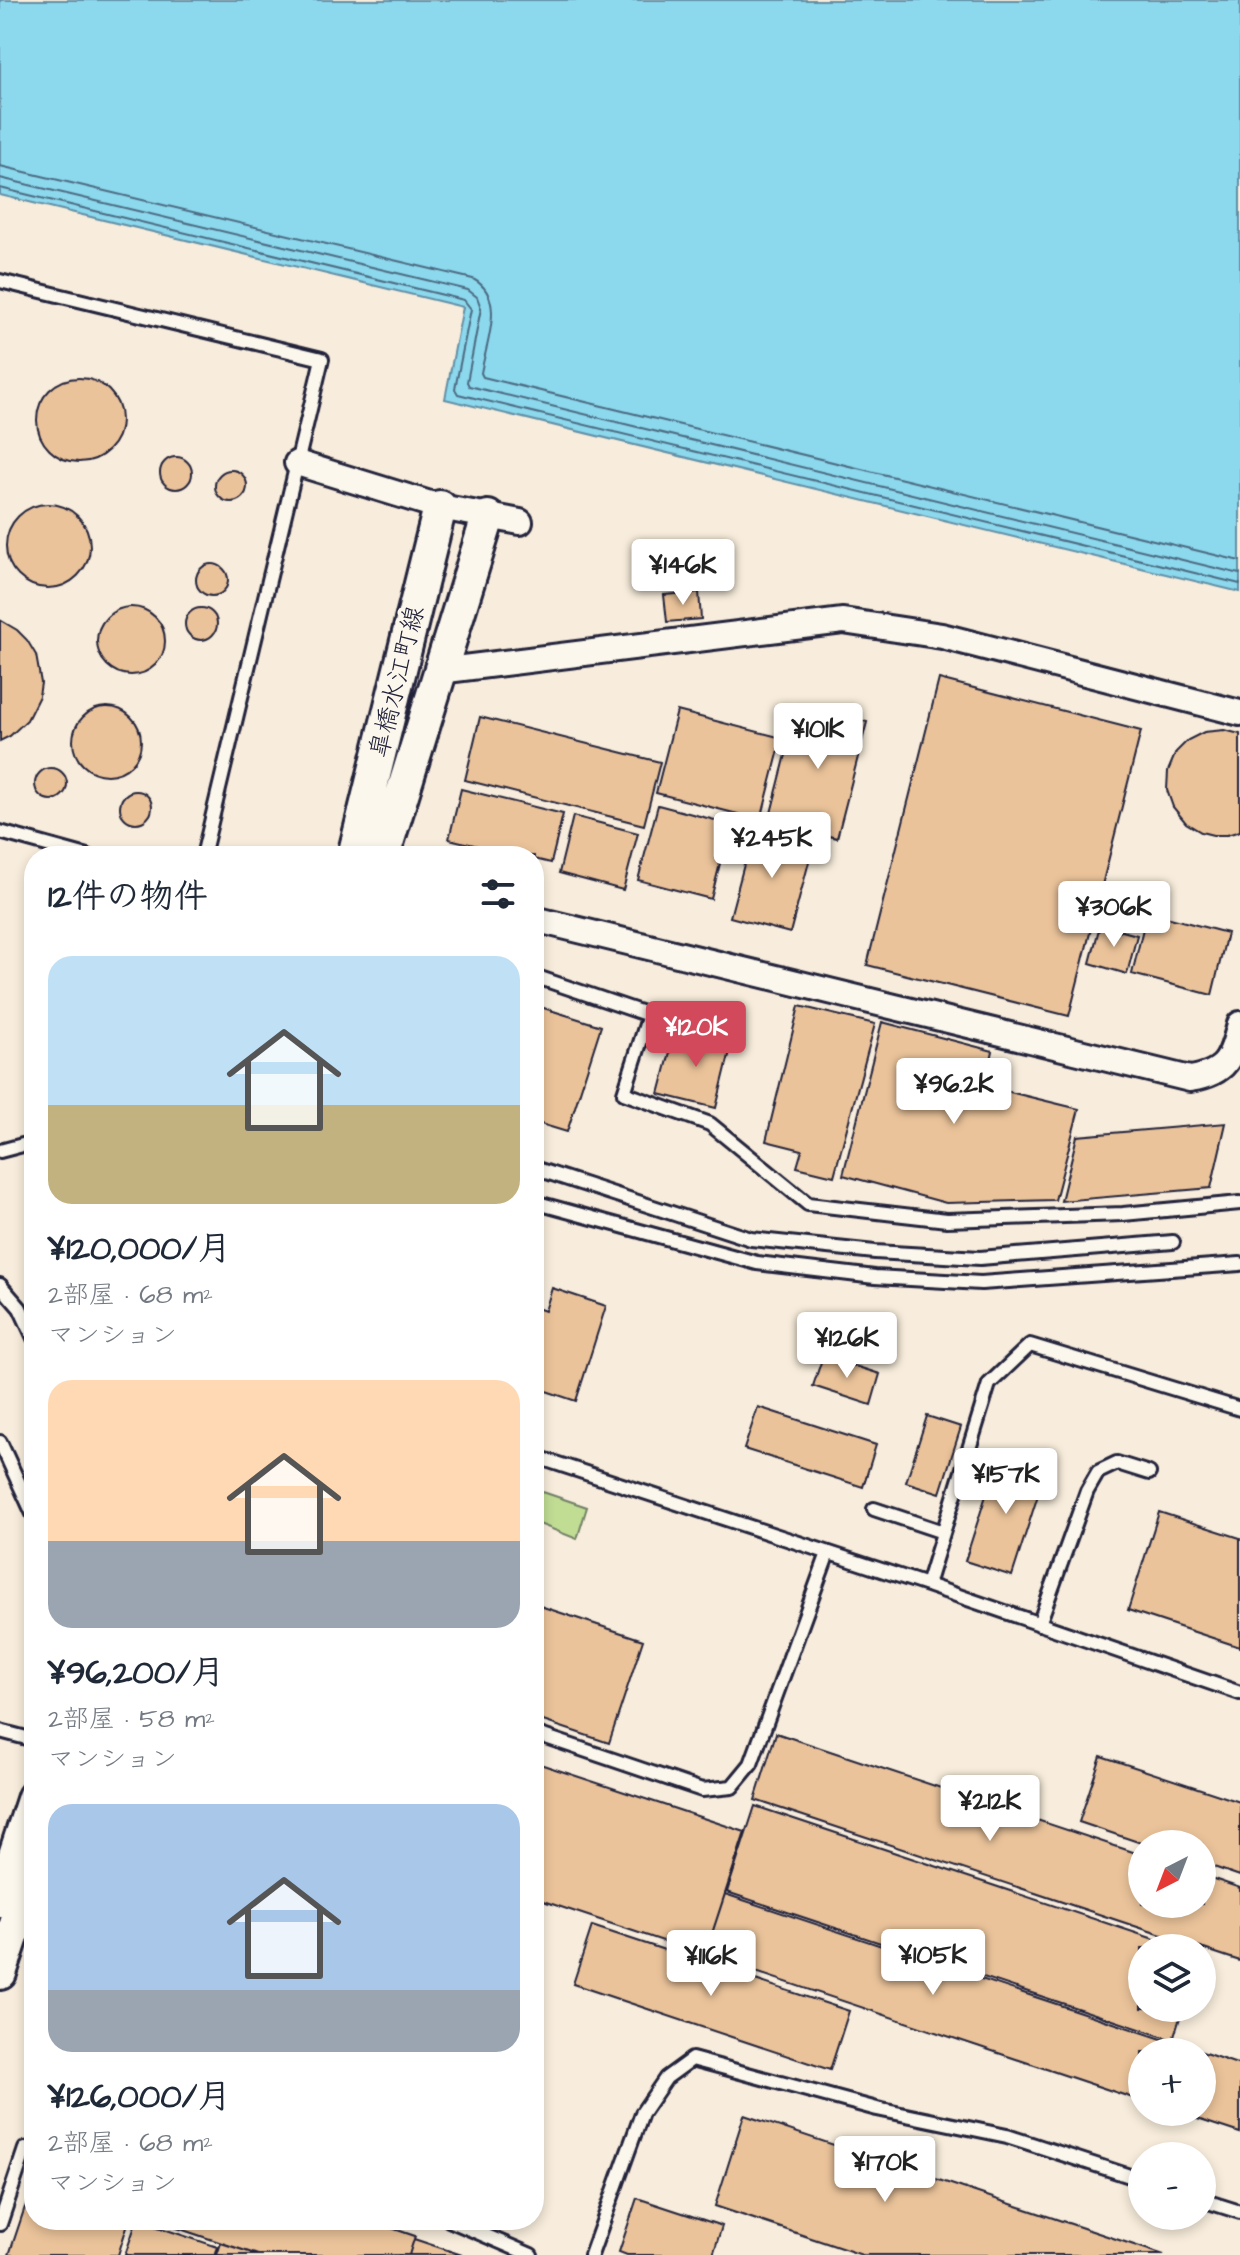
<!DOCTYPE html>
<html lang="ja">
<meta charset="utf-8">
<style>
:root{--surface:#fff;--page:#f2f2f3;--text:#1f2937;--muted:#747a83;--accent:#d1495b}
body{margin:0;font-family:"Architects Daughter","Klee One",sans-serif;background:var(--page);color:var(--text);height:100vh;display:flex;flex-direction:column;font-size:30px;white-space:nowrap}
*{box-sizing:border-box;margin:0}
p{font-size:26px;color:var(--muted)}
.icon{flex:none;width:44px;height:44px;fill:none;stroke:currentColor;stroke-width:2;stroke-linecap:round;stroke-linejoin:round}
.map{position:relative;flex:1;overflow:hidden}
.details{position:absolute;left:24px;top:846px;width:520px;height:1384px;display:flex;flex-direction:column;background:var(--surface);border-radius:32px;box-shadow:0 4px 12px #0003}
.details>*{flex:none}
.needle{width:52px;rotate:222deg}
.buttons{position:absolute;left:1128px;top:1830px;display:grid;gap:16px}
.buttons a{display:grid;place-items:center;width:88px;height:88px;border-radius:50%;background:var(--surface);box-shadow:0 4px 12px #0003;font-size:40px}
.price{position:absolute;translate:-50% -68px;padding:0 18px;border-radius:8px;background:#fff;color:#222;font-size:26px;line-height:52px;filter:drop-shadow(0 2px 4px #0008)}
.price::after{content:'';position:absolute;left:50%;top:48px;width:24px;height:18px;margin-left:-12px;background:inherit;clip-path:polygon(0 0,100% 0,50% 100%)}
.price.selected{background:var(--accent);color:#fff}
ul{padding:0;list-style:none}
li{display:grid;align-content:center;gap:16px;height:424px;padding:0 24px}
li span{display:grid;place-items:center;height:248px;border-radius:24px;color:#555}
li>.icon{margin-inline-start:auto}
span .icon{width:144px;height:144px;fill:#fffc;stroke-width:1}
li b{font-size:34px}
h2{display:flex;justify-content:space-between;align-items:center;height:96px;padding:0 24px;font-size:34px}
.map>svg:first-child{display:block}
.green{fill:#c1dd94;stroke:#728068;stroke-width:2}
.water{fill:#8cd8ed;stroke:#628fa6;stroke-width:2}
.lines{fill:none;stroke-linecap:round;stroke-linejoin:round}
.shore{stroke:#4c6b82;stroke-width:2}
.building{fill:#eac39a;stroke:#22223b;stroke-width:2}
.lane-casing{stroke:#22223b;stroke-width:18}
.street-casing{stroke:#22223b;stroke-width:30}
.secondary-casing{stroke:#22223b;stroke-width:38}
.lane{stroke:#fbf7ec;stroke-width:12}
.street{stroke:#fbf7ec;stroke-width:24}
.secondary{stroke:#fbf7ec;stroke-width:32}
.labels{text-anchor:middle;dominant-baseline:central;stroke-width:7;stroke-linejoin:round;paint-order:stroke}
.street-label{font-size:26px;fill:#22223b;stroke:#fbf7ec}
</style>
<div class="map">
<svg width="1240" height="2255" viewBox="0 0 1240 2255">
<rect width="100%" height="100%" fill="#f8eddc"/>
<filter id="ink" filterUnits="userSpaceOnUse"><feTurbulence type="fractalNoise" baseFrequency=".0125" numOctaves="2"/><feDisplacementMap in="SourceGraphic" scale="16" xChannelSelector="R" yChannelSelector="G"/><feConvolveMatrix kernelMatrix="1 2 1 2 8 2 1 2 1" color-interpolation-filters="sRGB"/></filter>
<g filter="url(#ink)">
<path class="green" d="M534 1489 587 1507 577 1539 534 1522Z"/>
<path class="water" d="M0 0H1240V592L445 399 463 307 0 195Z"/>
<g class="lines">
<path class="shore" d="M0 166 473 279C507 297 486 343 481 373L483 377 1240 561
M0 178 468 290 477 297 481 308 467 382 469 386 1240 574
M0 188 464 300 471 309 455 389 458 394 1240 584"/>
</g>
<path class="building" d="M37 420a42 42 0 1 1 84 0a42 42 0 1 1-84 0Z
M160 473a16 16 0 1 1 32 0a16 16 0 1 1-32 0Z
M215 486a16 16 0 1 1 32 0a16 16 0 1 1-32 0Z
M6 546a42 42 0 1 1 84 0a42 42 0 1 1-84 0Z
M196 580a16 16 0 1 1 32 0a16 16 0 1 1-32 0Z
M699 592 701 619 667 622 664 595Z
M97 641a34 34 0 1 1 68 0a34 34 0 1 1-68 0Z
M185 624a16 16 0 1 1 32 0a16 16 0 1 1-32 0Z
M0 620 17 630 27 640 36 655 41 683 39 696 27 720 10 736 0 741Z
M939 679 1141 731 1069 1016 867 965Z
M799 704 867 722 837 838 769 821Z
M73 741a34 34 0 1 1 68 0a34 34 0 1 1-68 0Z
M677 711 782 738 761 820 656 793Z
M480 717 660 762 644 825 465 780Z
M1224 730 1240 734V831L1227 835H1213L1201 832 1186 823 1173 807 1167 790 1168 771 1176 752 1188 740 1204 732Z
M35 784a16 16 0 1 1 32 0a16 16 0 1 1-32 0Z
M461 789 563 814 551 863 534 859V856H520L449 839Z
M120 807a16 16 0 1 1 32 0a16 16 0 1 1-32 0Z
M658 805 730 824 711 899 638 880Z
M573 816 638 833 623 890 559 873Z
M754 827 814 843 790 933 730 917Z
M1147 912 1227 933 1212 995 1132 974Z
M1100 925 1137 935 1127 974 1090 963Z
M534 1005 601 1026 567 1132 534 1122Z
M799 1006 875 1024 834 1176 797 1167 802 1150 766 1141Z
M882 1022 993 1051 985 1086 1079 1109 1055 1200 946 1203 843 1175Z
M676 1029 732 1043 716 1108 659 1094Z
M1226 1123 1211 1188 1061 1201 1077 1136Z
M552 1288 606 1306 576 1401 534 1387V1307L545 1311Z
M823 1356 880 1374 871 1405 813 1386Z
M758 1407 876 1445 863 1487 744 1449Z
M927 1416 961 1427 940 1493 906 1482Z
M999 1455 1046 1470 1012 1576 965 1561Z
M1159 1512 1240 1538V1647L1128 1610Z
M534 1604 643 1640 609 1743 534 1718Z
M776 1733 1142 1855V1904H1202V1875L1240 1888V1961L755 1800Z
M1101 1756 1240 1802V1876L1202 1863V1844H1144L1079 1822Z
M534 1762 745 1832 705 1955 534 1898Z
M755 1806 1181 1948H1142V2008H1183L1173 2040 727 1892Z
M725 1894 1201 2052H1142V2101L705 1955Z
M592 1926 849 2011 830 2070 573 1984Z
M1202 2052 1240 2065V2133L1176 2112H1202Z
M744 2115 1164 2255H862L715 2206Z
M32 2186H34V2220H129L118 2255H9Z
M637 2198 722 2226 713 2255H627L619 2252Z
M137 2220 218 2247 215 2255H125Z
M153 2220H368L415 2236 409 2255H258Z
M414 2239 462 2255H409Z
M221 2243 258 2255H217Z"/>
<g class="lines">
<defs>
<path id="lane" d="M0 281 322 359 203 856
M0 832 87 856
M534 976 649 1015 624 1093 710 1124 808 1204 947 1220 1123 1214 1240 1203
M0 1151 34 1142
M534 1168 751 1239 875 1252 980 1258 1173 1242
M534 1202 757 1263 875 1277 981 1283 1240 1264
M0 1285 20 1308 34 1338
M0 1442 34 1516
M534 1456 927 1585 1240 1693
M874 1509 943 1532
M927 1585 989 1384 1030 1345 1240 1409
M1039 1624 1087 1491 1098 1472 1117 1463 1149 1473
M0 1731 34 1740
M534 1733 702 1790 732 1787 751 1764 828 1553
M1202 2200 1240 2212
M449 2220 531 2255
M0 2224 25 2149 34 2147
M591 2255 642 2113 666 2078 692 2059 877 2109 1007 2136 1142 2180"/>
<path id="street" d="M297 463 440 507 520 522
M439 671 843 621 942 636 1240 713
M534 919 1190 1079C1227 1073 1231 1059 1240 1024"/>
<path id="secondary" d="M354 856 440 507
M383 856 488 517
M0 1901 34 1797
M0 1973 34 1870"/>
</defs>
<use href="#lane" class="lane-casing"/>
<use href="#street" class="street-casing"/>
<use href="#secondary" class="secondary-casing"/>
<use href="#lane" class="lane"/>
<use href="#street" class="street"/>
<use href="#secondary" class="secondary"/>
</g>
</g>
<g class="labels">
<g class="street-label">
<text transform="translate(397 682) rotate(-76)">皐橋水江町線</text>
</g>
</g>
</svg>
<div class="buttons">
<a><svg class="needle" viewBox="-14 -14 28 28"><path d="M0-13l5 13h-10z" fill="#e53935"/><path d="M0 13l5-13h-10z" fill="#747a83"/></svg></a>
<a><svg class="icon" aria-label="layers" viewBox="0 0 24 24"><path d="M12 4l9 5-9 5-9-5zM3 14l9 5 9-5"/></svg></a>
<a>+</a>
<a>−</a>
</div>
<b class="price" style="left:683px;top:607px">¥146K</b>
<b class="price" style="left:818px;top:771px">¥101K</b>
<b class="price" style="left:772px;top:880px">¥245K</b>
<b class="price" style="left:1114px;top:949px">¥306K</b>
<b class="price selected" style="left:696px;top:1069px">¥120K</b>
<b class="price" style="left:954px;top:1126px">¥96.2K</b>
<b class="price" style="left:847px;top:1380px">¥126K</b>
<b class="price" style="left:1006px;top:1516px">¥157K</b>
<b class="price" style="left:990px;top:1843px">¥212K</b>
<b class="price" style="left:933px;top:1997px">¥105K</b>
<b class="price" style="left:711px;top:1998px">¥116K</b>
<b class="price" style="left:885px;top:2204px">¥170K</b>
<section class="details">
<h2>12件の物件<svg class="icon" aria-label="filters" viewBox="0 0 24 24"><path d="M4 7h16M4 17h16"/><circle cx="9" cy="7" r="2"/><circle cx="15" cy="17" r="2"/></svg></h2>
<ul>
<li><span style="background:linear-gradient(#bfe0f5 60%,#c2b280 0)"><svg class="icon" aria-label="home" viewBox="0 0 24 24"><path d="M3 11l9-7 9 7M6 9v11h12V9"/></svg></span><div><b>¥120,000/月</b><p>2部屋 · 68 m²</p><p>マンション</p></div></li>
<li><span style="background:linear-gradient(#ffd9b3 65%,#9aa5b1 0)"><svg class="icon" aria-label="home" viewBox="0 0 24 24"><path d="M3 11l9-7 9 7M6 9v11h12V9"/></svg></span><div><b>¥96,200/月</b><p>2部屋 · 58 m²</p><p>マンション</p></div></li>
<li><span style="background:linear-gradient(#a9c7e8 75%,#9aa5b1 0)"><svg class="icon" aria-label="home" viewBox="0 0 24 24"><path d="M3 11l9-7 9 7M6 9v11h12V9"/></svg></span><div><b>¥126,000/月</b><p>2部屋 · 68 m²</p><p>マンション</p></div></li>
</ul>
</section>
</div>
